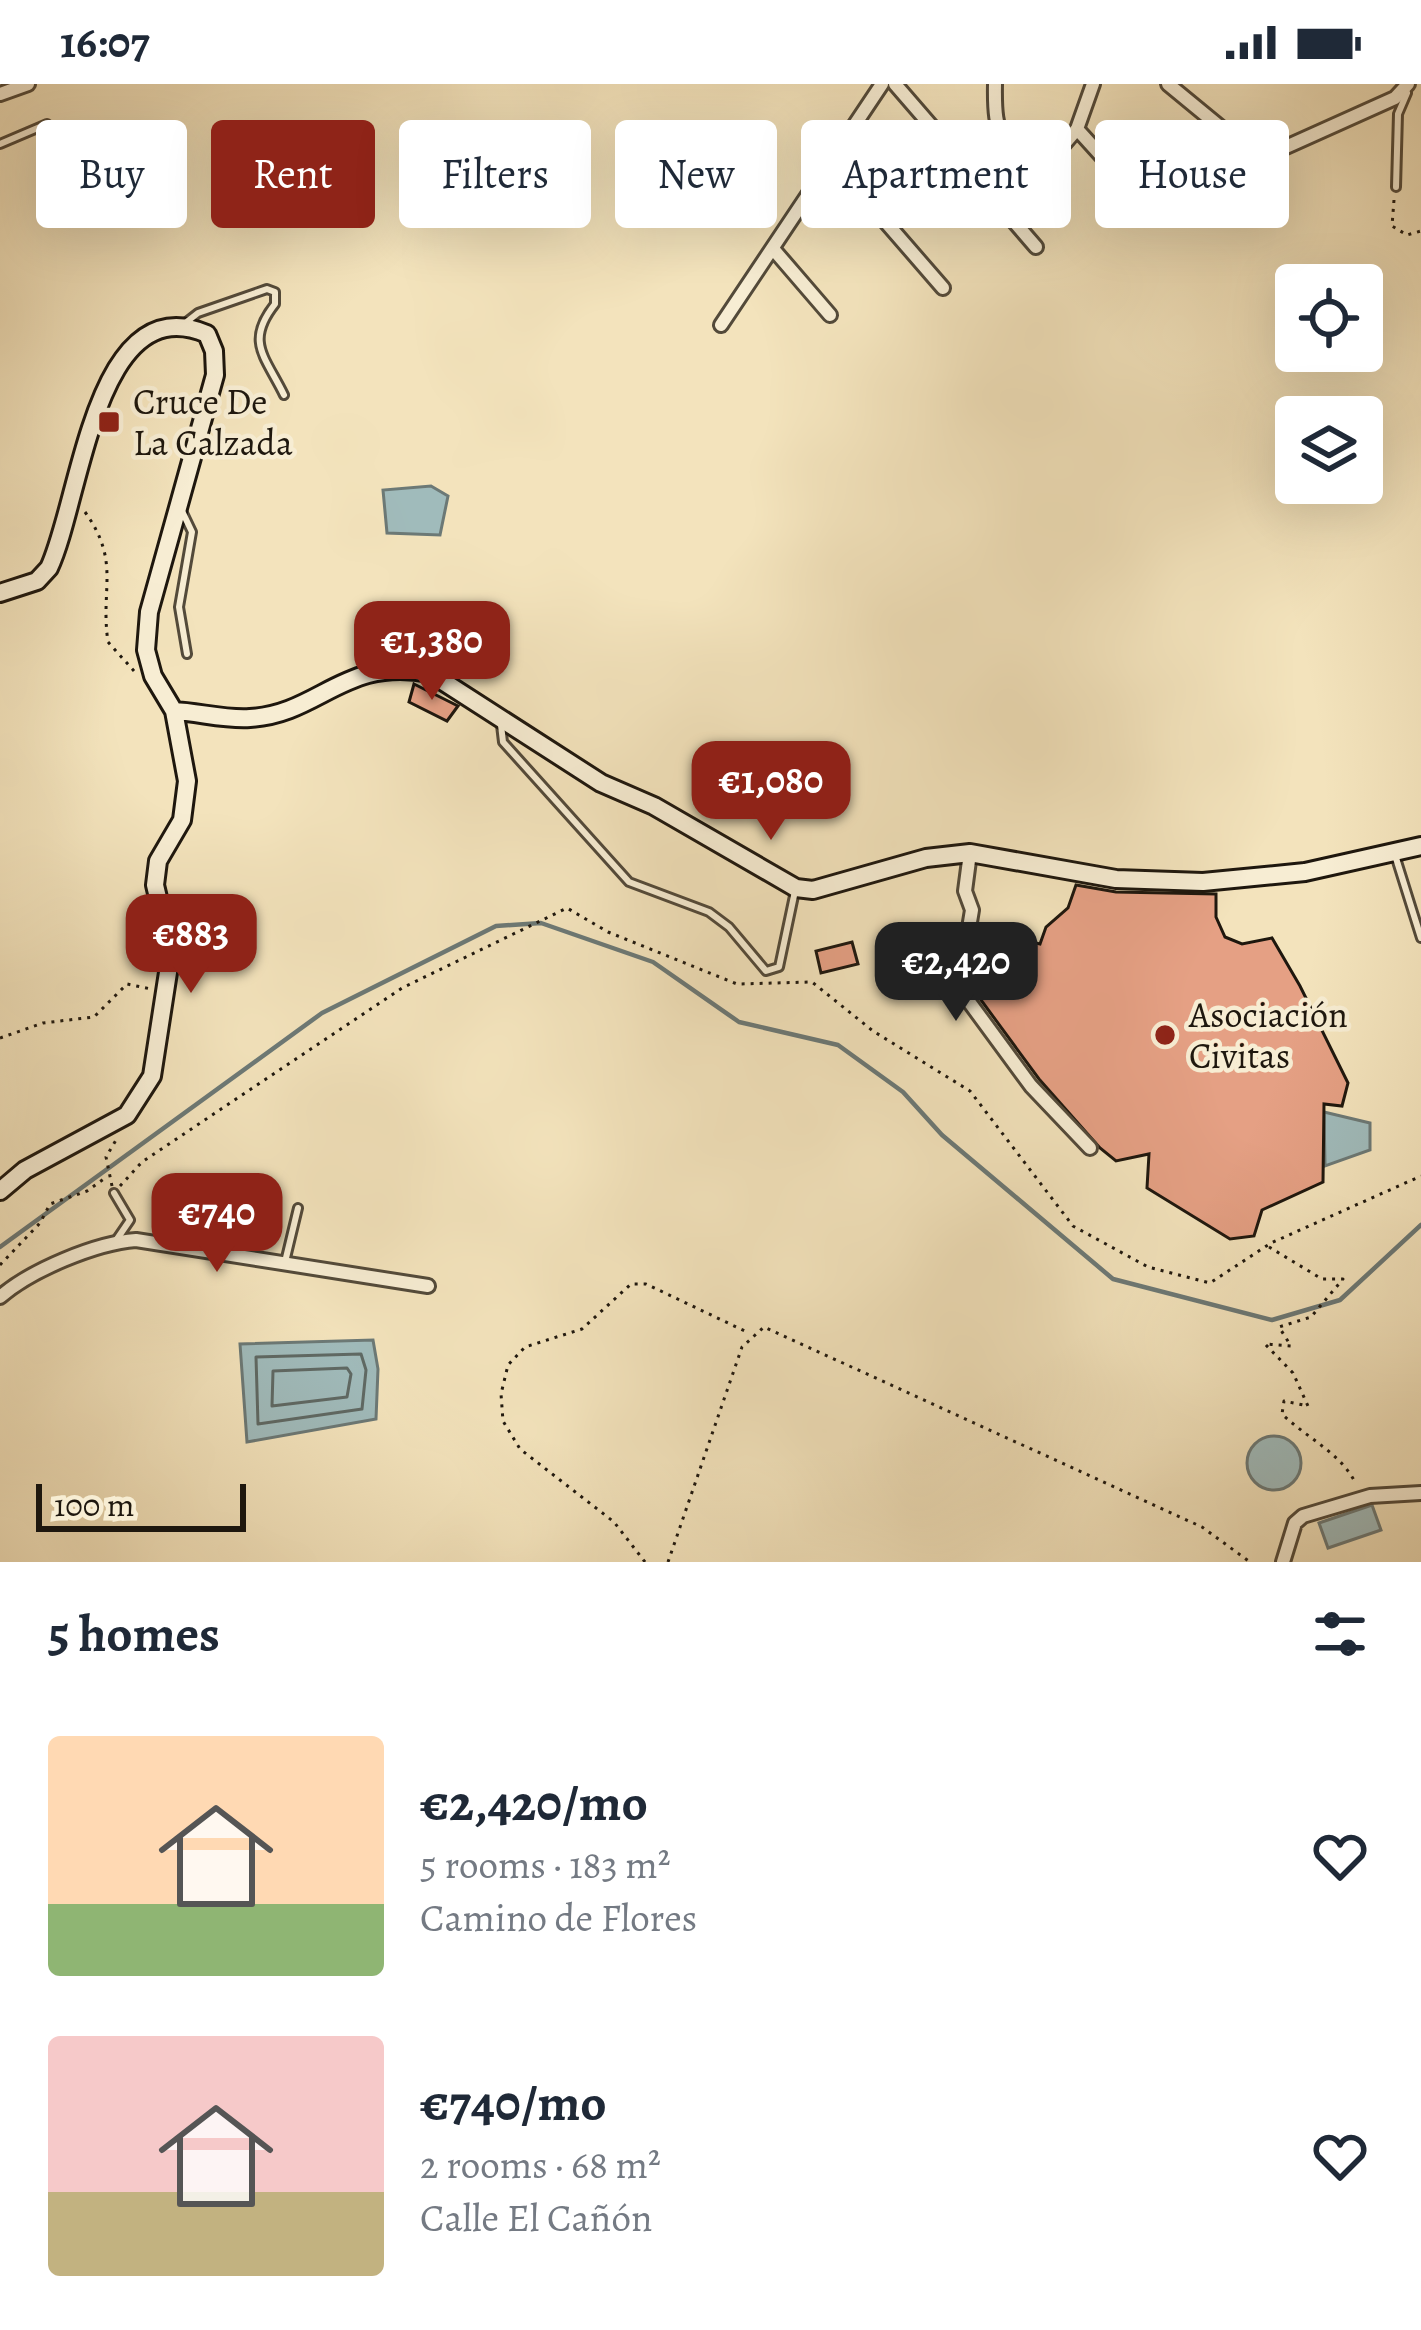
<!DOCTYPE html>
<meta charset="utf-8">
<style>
:root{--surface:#fff;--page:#f2f2f3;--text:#1f2937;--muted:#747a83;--accent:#8f2418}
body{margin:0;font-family:Alegreya,serif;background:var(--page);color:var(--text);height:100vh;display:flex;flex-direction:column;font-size:45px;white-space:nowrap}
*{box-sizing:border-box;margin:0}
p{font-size:39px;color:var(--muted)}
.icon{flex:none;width:66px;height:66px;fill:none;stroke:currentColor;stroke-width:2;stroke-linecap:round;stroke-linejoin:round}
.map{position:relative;height:1478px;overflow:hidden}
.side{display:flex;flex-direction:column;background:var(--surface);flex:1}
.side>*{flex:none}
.guide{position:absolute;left:36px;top:36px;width:1350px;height:108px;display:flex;gap:24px}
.tools{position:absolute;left:1275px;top:180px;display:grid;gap:24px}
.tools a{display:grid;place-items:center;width:108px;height:108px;border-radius:12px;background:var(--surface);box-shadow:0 12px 48px #0002;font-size:60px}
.scale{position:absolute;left:36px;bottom:30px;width:210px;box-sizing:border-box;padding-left:12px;border:6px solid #1e170e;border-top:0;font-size:33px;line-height:42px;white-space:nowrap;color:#1e170e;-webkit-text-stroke:9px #f7edd3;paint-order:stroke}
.price{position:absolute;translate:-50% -102px;padding:0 27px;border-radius:24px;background:var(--accent);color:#fff;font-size:39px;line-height:78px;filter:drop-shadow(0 3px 6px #0008)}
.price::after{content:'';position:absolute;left:50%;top:72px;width:36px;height:27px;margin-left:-18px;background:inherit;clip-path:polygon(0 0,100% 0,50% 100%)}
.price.on{background:#222;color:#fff}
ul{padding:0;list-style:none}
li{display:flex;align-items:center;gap:36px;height:300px;padding:0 48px}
li span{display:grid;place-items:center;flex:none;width:336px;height:240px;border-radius:12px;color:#555}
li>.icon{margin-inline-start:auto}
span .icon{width:144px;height:144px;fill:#fffc;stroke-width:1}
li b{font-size:51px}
h2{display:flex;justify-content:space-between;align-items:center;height:144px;padding:0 48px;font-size:51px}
.pill{padding:0 42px;border-radius:12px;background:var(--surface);box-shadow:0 12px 48px #0002;font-size:42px;line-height:108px}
.pill.on{background:var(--accent);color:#fff}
.status{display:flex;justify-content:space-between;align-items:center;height:84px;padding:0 60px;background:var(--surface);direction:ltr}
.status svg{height:33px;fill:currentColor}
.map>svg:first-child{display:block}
.water{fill:#a0bbbb;stroke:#6c7976;stroke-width:3}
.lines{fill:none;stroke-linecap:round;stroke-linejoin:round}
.shore{stroke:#5f6964;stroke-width:3}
.stream{stroke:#6c7976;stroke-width:4.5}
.building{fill:#e5a084;stroke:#1e170e;stroke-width:3}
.service-casing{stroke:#534a3a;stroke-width:12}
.minor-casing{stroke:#534a3a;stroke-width:18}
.secondary-casing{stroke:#1e170e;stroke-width:22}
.path{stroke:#1e170e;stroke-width:3;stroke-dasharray:3 6;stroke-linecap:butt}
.service{stroke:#f7edd3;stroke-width:6}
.minor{stroke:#f7edd3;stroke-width:12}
.secondary{stroke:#f7edd3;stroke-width:16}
.poi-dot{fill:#8f2418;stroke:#f7edd3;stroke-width:4.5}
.labels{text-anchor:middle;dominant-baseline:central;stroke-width:9;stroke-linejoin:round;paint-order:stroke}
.poi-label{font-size:36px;fill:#1e170e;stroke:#f7edd3;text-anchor:start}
</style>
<div class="status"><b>16:07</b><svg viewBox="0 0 49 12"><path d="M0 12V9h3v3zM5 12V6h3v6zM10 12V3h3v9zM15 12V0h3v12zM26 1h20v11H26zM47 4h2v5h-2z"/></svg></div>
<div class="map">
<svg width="1421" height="1478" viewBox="0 0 1421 1478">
<rect width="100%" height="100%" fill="#f3e3bc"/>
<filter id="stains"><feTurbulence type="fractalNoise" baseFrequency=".00167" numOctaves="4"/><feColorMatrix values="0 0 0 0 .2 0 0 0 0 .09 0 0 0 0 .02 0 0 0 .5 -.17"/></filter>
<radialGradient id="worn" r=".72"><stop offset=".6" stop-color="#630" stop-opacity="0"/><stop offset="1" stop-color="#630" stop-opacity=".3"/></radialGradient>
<path class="water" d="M431 402 448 412 440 451 387 449 383 406Z
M1324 1028 1370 1039V1066L1325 1082Z
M373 1256 378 1285 376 1335 247 1358 240 1260Z
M1247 1379a27 27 0 1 1 54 0a27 27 0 1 1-54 0Z
M1372 1421 1381 1446 1328 1464 1319 1439Z"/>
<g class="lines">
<path class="shore" d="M361 1270 366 1286 362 1325 258 1340 256 1273Z
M347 1284 351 1290 347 1313 272 1322 273 1287Z"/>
<path class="stream" d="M0 1163 322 929 496 842 541 839 653 878 739 938 838 961 903 1008 942 1051 1113 1195 1272 1236 1340 1216 1421 1141"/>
</g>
<path class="building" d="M414 600 458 622 447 637 409 618Z
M1076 801 1116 808 1216 810V833L1225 853 1242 860 1272 854 1300 902 1348 999 1342 1022 1324 1020 1323 1098 1262 1126 1254 1152 1230 1155 1147 1104 1149 1070 1116 1077 1100 1064 1039 995 970 901 979 846 1040 860 1046 843 1068 824Z
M852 858 858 880 821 889 816 867Z"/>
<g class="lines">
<defs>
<path id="service" d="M0 60 47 40
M1396 103 1398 30 1407 9
M184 240 198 229 267 205 275 208V220C245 258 265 272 284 311
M182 427 192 448 179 523 187 570
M501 641 503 658 629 798 709 828 729 843 766 887 779 883 795 807
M1395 771 1421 854
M926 886 956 903
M114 1109 130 1136 117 1155
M285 1178 298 1124"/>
<path id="minor" d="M895 0 1036 163
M995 0C994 52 1000 74 1059 66L1077 45 1093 0
M1168 0 1259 75 1395 14 1408 0
M0 10 28 0
M1077 45 1144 119
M832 76 943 204
M774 166 830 231
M721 241 882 0
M970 769 965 807 972 826 959 904 1031 1002 1090 1064
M0 1213C31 1186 96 1159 136 1156L428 1202
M1283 1478 1295 1439 1303 1432 1370 1412 1421 1409"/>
<path id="secondary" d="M0 509 37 497 49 484C81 417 95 202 207 250L214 267 215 291 149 528 146 566 153 592 174 627 187 697 182 736 158 777 155 801 171 869 152 992 127 1031 25 1086 0 1107
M174 627C198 628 226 636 250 634 320 630 344 572 430 589L601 699 654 722 796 804 813 806 926 774 970 769 1116 795 1203 798 1305 788 1421 762"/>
</defs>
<use href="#service" class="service-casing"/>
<use href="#minor" class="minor-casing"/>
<use href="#secondary" class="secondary-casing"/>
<path class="path" d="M1394 116 1392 142 1407 151 1421 147
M85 428C121 478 100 504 108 558L134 587
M0 954 43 939 94 933 127 900 151 905
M112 1102 106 1073 116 1056
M120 1102 142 1078 402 904 567 824 608 848 737 900 812 898 873 947 970 1007 1073 1142 1148 1183 1210 1199 1271 1159 1421 1092
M1269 1163 1322 1195H1343L1311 1233 1279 1243 1291 1262 1265 1260 1293 1289 1308 1322 1284 1317 1282 1330C1308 1355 1341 1369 1356 1400
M0 1181 40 1139 50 1120 87 1107 105 1094
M645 1478 614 1438 520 1365 503 1337 501 1310 508 1281 525 1263 582 1245 631 1200H646L749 1249
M668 1478 742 1263 764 1243 1202 1443 1250 1478"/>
<use href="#service" class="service"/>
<use href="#minor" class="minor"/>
<use href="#secondary" class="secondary"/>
</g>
<g class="poi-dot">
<rect x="97" y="326" width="24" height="24" rx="6"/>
<circle cx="1165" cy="951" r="12"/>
</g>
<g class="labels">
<g class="poi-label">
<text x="133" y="317">Cruce De<tspan x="133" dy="41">La Calzada</tspan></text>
<text x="1189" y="930">Asociación<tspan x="1189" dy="41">Civitas</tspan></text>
</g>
</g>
<rect width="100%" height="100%" filter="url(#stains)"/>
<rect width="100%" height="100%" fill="url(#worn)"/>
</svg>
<div class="tools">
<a><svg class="icon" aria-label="locate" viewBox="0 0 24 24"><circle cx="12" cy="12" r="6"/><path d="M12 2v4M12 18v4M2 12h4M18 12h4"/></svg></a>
<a><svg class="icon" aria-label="layers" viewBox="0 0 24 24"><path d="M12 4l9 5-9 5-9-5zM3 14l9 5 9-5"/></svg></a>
</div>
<div class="scale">100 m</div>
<b class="price" style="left:432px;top:619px">€1,380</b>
<b class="price" style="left:771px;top:759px">€1,080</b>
<b class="price" style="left:191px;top:912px">€883</b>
<b class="price on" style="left:956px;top:940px">€2,420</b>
<b class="price" style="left:217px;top:1191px">€740</b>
<div class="guide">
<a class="pill">Buy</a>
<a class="pill on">Rent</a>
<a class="pill">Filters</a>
<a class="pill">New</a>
<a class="pill">Apartment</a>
<a class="pill">House</a>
</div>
</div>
<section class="side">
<h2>5 homes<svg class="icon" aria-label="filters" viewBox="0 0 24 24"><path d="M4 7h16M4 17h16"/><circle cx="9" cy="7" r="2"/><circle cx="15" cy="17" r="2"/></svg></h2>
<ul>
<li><span style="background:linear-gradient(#ffd9b3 70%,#8fb573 0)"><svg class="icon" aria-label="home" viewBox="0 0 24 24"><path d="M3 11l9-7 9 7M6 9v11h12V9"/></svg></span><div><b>€2,420/mo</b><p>5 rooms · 183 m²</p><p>Camino de Flores</p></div><svg class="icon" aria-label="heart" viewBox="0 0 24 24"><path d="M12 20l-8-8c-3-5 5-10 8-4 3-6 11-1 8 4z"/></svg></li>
<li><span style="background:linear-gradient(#f6c9c9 65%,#c2b280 0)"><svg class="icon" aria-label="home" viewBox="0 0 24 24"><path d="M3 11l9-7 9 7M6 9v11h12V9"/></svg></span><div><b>€740/mo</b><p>2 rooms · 68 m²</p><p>Calle El Cañón</p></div><svg class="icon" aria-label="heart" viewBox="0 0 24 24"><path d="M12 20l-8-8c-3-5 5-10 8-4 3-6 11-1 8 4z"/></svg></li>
</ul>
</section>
